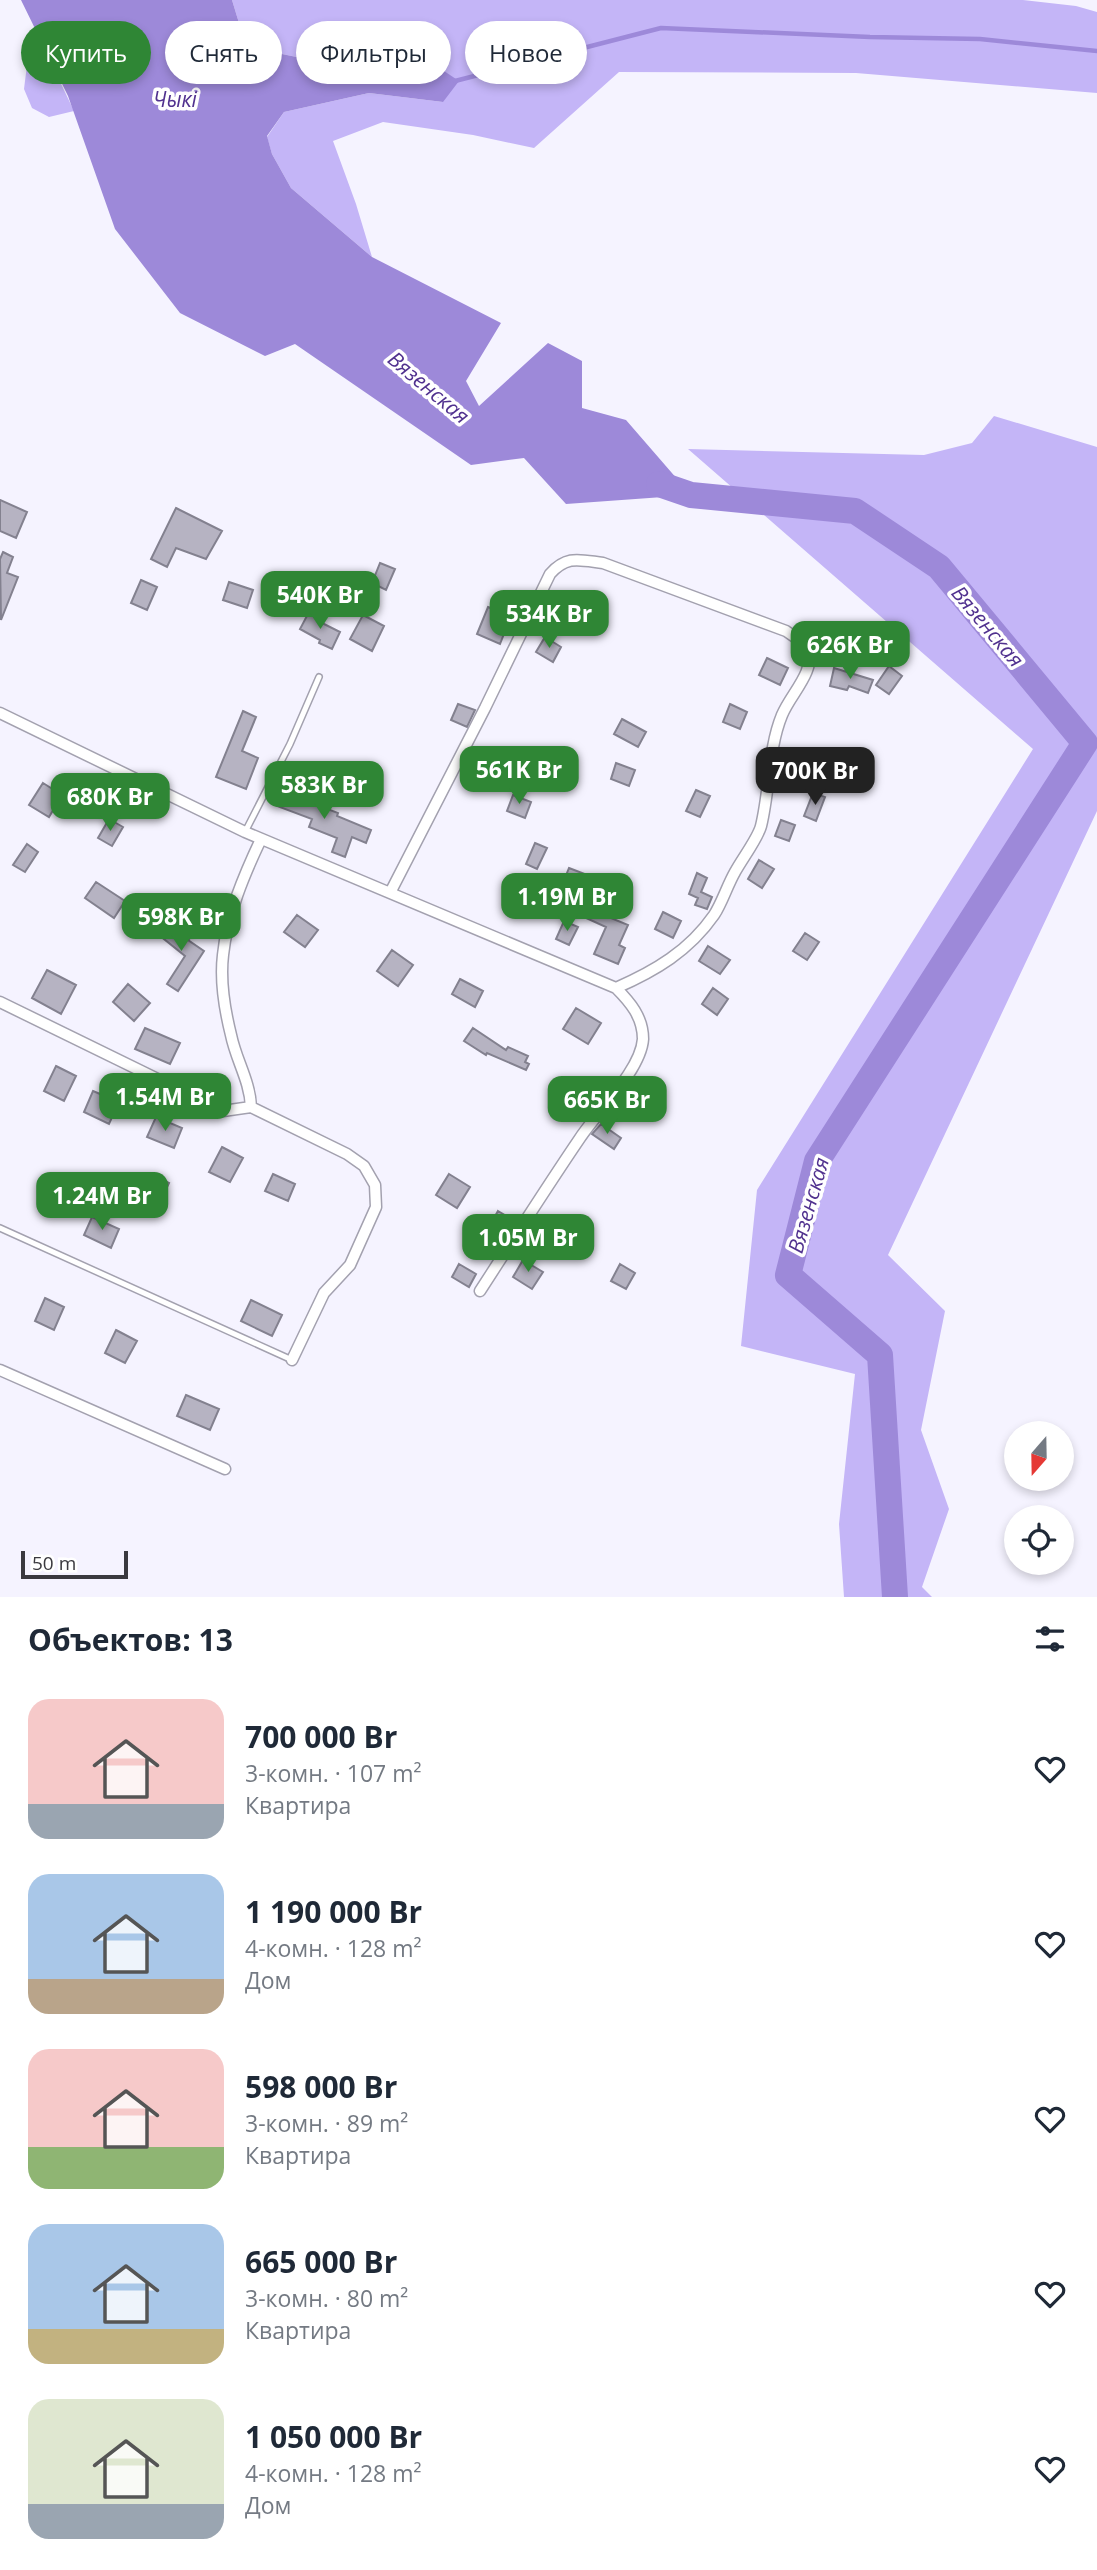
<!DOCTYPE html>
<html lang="ru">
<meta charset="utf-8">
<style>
:root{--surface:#fff;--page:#f2f2f3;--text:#1f2937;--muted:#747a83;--accent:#2f8635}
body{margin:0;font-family:"Open Sans",sans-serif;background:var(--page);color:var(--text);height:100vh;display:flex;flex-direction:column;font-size:26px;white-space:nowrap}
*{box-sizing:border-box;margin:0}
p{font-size:23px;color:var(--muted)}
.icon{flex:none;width:38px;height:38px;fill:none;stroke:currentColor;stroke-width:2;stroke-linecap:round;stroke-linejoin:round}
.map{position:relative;height:1597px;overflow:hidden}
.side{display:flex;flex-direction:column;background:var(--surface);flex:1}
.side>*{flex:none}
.banner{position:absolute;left:21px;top:21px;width:700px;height:63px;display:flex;gap:14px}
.needle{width:46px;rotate:200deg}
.tools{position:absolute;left:1004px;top:1421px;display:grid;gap:14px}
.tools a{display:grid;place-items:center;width:70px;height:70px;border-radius:50%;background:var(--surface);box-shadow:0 4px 10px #0003;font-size:35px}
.scale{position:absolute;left:21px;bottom:18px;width:107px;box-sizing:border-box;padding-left:7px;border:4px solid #3a393f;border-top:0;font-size:19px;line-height:24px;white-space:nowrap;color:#3a393f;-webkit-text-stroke:5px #fff;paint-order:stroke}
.price{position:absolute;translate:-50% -60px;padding:0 16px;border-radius:14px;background:var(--accent);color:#fff;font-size:23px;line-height:46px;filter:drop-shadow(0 2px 4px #0008)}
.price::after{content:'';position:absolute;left:50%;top:42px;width:21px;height:16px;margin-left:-10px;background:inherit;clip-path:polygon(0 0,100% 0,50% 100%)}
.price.active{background:#222;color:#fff}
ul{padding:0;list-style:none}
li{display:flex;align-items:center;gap:21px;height:175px;padding:0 28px}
li span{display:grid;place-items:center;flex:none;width:196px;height:140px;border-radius:21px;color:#555}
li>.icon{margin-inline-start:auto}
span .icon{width:84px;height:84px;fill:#fffc;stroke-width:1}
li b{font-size:30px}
h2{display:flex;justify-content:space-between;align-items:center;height:84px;padding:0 28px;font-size:30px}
.tag{padding:0 24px;border-radius:32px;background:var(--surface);box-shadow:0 4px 10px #0003;font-size:24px;line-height:63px}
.tag.active{background:var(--accent);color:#fff}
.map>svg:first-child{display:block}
.forest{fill:#c4b5f7}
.water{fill:#9d89d9}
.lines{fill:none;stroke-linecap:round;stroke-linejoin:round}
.stream{stroke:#9d89d9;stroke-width:4.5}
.river{stroke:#9d89d9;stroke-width:26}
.building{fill:#b6b3c2;stroke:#83818f;stroke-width:2}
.lane-casing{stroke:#a3a1af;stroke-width:8}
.street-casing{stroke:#a3a1af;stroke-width:13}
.lane{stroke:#fff;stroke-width:5}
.street{stroke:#fff;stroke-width:10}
.labels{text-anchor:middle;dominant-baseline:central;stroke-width:7;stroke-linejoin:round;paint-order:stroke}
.water-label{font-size:21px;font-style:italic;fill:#51328f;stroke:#fff}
</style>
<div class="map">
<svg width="1097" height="1597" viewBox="0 0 1097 1597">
<rect width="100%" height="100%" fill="#f5f3ff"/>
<path class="forest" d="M232 0H1023L1076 6 1097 12V93L856 73 619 72 534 148 473 135 383 122 333 141 356 204 372 257 291 188 272 154 267 137 284 112 369 93 443 102 417 53 381 46 316 61 282 54 239 23Z
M34 27 74 111 49 117 32 108 24 89 31 33Z
M994 416 1097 447V811L888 1255 945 1311 921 1430 949 1509 922 1587 932 1597H844L839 1524 855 1374 741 1346 757 1190 1033 749 688 449 924 455 972 443Z"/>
<path class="water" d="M21 0H232L239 23 282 54 316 61 381 46 417 53 459 81 443 102 369 93 284 112 267 136 272 154 291 188 372 257 501 323 466 381 479 406 548 343 582 361V408L626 420 691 495 566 504 524 458 471 465 295 344 265 356 180 313 115 229 68 96Z"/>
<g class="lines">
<path class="stream" d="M455 81 661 28 870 37 980 39 1097 51"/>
<path class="river" d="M659 484 691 495 855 511 939 567 1085 743 817 1161 788 1275 880 1355 895 1597"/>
</g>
<path class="building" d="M0 500 27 512 16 538 0 531Z
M176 508 222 531 206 559 176 548 167 567 151 559Z
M3 552 13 557 7 573 18 577 1 620 0 559Z
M380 563 395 569 386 590 372 583Z
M141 580 157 587 147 610 131 603Z
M229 582 253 590 247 608 223 600Z
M488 607 511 616 500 644 477 634Z
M309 612 322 618 320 622 340 632 332 649 319 643 320 640 300 629Z
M363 615 384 626 372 651 350 639Z
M545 637 561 647 553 662 536 652Z
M767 658 788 668 780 685 759 675Z
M889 666 902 676 889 694 876 685Z
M834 668 873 680 868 693 849 686 847 690 830 686Z
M458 704 475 710 467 727 451 720Z
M730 704 747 712 740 729 723 722Z
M243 711 256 717 242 751 258 758 246 789 216 777Z
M622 719 646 732 638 747 614 734Z
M802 750 827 760 818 784 793 774Z
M616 763 635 770 629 786 611 779Z
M43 783 62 795 49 817 29 805Z
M284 787 306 795 304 800 338 813 337 816 371 830 366 843 352 837 345 857 332 852 337 838 309 827 312 819 277 806Z
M696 790 710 796 700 817 686 811Z
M813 793 825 797 816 821 804 816Z
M513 795 531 802 525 818 507 811Z
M109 819 123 827 112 846 98 838Z
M781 820 795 825 789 841 775 836Z
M535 843 547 848 537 869 526 864Z
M27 844 38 852 25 872 13 865Z
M759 860 774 869 762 888 748 879Z
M569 868 590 876 584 891 563 883Z
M697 873 707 878 701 892 712 897 707 909 695 905 698 898 689 894Z
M96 882 125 901 114 918 85 898Z
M597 908 608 912 606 916 628 925 619 945 625 948 618 964 594 954 606 927 586 918 589 910 595 912Z
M663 912 681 921 673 938 655 929Z
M297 915 318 930 305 947 284 932Z
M171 920 191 937 188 940 204 951 178 991 167 984 185 956 159 935Z
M564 921 578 927 569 945 556 939Z
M805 933 819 942 807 960 793 951Z
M708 946 730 960 720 974 699 961Z
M392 950 413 965 398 986 377 971Z
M47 970 76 985 61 1014 32 998Z
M460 979 483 991 475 1007 452 994Z
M128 984 150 1003 134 1021 113 1002Z
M713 988 728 999 717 1015 702 1004Z
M576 1008 601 1023 588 1044 563 1029Z
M145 1028 180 1043 170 1064 135 1049Z
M473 1028 506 1050 508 1047 528 1056 525 1062 529 1064 526 1070 487 1053 486 1055 464 1041Z
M56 1066 76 1076 64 1101 44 1091Z
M93 1091 119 1102 109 1124 84 1112Z
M156 1117 182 1128 174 1148 147 1137Z
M601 1124 621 1138 614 1149 592 1134Z
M222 1147 243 1158 230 1182 209 1172Z
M273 1174 295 1184 288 1201 265 1191Z
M449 1174 470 1187 457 1208 436 1195Z
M152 1175 169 1183 159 1204 142 1196Z
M498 1211 515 1221 505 1237 489 1227Z
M92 1217 119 1229 111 1248 84 1235Z
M523 1260 543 1272 532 1289 513 1277Z
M459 1264 476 1274 469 1287 452 1277Z
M620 1264 635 1273 626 1289 611 1281Z
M45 1298 64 1307 54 1330 35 1321Z
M251 1300 282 1315 272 1336 241 1321Z
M116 1330 137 1341 125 1363 105 1353Z
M186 1395 219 1409 210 1430 177 1416Z"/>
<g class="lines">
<defs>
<path id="lane" d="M245 832 290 744 319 677
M0 1228 292 1360"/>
<path id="street" d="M0 713 245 832 616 988C630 1002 643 1017 643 1039 641 1070 597 1112 580 1138 546 1188 513 1240 480 1291
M391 891 485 708 550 574C567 555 579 560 603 563L786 631 809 647C815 673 791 693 782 715 768 749 770 790 761 826 758 838 742 859 735 872 727 886 722 903 714 915 689 951 655 971 616 988
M0 1002 223 1111 251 1107 347 1154 364 1166 375 1185 376 1207 350 1265 324 1293 292 1360
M251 1107C250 1081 236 1060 231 1035 225 1011 220 980 223 955 227 915 244 875 261 839
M0 1370 225 1469"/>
</defs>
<use href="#lane" class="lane-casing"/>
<use href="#street" class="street-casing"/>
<use href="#lane" class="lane"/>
<use href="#street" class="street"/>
</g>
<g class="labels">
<g class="water-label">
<text x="175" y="99">Чыкі</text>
<text transform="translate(429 387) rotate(40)">Вязенская</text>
<text transform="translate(988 626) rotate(50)">Вязенская</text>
<text transform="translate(808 1205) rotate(-74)">Вязенская</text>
</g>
</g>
</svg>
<div class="tools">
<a><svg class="needle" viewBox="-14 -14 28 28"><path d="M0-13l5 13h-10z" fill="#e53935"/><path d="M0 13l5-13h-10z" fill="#747a83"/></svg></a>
<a><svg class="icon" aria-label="locate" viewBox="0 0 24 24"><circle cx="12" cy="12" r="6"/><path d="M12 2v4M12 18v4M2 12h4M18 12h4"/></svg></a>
</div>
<div class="scale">50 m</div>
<b class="price" style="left:320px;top:631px">540K Br</b>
<b class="price" style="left:549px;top:650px">534K Br</b>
<b class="price" style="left:850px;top:681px">626K Br</b>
<b class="price" style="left:519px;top:806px">561K Br</b>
<b class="price active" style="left:815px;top:807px">700K Br</b>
<b class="price" style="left:324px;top:821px">583K Br</b>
<b class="price" style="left:110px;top:833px">680K Br</b>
<b class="price" style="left:567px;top:933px">1.19M Br</b>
<b class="price" style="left:181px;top:953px">598K Br</b>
<b class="price" style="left:165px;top:1133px">1.54M Br</b>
<b class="price" style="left:607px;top:1136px">665K Br</b>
<b class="price" style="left:102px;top:1232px">1.24M Br</b>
<b class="price" style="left:528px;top:1274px">1.05M Br</b>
<div class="banner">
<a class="tag active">Купить</a>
<a class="tag">Снять</a>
<a class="tag">Фильтры</a>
<a class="tag">Новое</a>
</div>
</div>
<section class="side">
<h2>Объектов: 13<svg class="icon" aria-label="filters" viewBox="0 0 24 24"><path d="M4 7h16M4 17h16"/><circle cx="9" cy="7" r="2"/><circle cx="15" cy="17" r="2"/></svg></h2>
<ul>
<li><span style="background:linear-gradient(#f6c9c9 75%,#9aa5b1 0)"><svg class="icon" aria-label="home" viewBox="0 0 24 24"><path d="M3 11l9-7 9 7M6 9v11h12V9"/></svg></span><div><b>700 000 Br</b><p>3-комн. · 107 m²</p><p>Квартира</p></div><svg class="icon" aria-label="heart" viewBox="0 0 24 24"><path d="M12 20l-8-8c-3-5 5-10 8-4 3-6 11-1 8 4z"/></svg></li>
<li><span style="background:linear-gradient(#a9c7e8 75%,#b9a48a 0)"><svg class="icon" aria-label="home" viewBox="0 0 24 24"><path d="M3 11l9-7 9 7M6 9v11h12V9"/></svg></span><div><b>1 190 000 Br</b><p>4-комн. · 128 m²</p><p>Дом</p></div><svg class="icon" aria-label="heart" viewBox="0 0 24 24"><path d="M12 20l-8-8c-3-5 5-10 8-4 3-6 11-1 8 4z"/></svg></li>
<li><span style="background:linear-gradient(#f6c9c9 70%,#8fb573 0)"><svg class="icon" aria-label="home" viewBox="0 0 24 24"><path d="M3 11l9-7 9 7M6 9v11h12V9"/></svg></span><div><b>598 000 Br</b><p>3-комн. · 89 m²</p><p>Квартира</p></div><svg class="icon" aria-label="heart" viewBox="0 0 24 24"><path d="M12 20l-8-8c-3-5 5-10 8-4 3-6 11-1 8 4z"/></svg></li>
<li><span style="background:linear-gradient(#a9c7e8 75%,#c2b280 0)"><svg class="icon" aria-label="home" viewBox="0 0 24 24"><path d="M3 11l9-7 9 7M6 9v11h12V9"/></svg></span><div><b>665 000 Br</b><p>3-комн. · 80 m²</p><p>Квартира</p></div><svg class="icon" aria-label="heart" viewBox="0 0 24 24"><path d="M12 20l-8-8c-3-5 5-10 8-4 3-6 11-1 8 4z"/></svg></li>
<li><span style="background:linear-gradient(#dfe7d0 75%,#9aa5b1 0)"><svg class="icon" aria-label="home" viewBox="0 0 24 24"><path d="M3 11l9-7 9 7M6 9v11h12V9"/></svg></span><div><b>1 050 000 Br</b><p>4-комн. · 128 m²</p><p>Дом</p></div><svg class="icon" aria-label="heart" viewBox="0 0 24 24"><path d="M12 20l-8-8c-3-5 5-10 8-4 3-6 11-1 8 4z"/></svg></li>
</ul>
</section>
